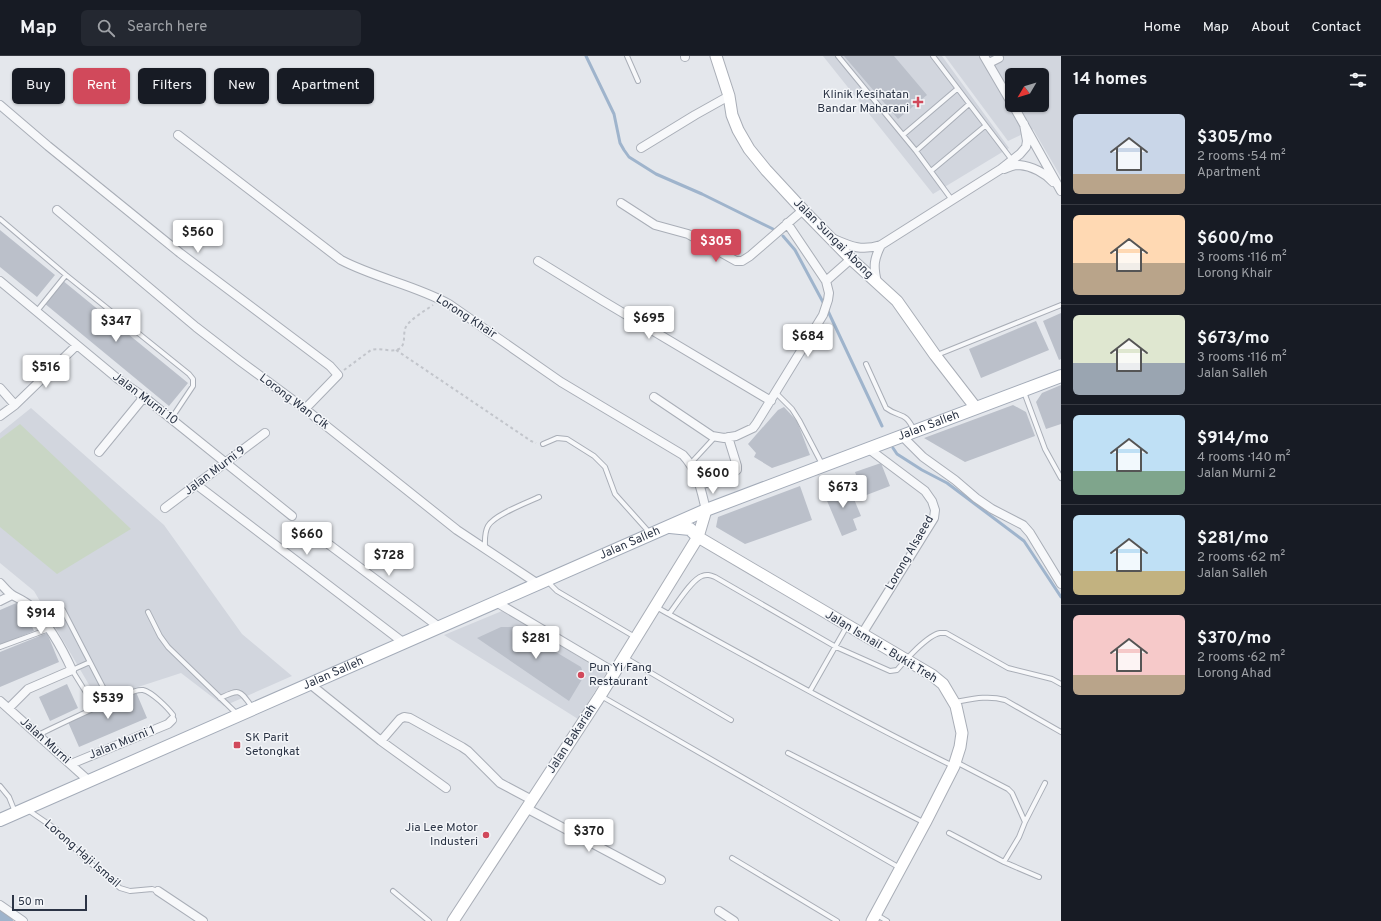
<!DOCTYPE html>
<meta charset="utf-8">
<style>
:root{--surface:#171b24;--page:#242831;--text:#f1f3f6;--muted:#9ea1a6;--line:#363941;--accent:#d1495b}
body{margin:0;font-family:Overpass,sans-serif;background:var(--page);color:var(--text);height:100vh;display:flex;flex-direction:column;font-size:15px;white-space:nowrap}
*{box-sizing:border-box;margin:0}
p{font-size:13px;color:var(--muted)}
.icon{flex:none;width:22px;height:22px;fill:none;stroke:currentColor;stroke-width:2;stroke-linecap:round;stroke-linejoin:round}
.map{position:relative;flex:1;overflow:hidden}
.details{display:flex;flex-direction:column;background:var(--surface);width:320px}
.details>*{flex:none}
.banner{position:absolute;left:12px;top:12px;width:380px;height:36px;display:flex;gap:8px}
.needle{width:26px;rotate:232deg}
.controls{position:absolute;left:1005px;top:12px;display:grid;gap:8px}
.controls a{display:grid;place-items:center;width:44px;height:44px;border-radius:6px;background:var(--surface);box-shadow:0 1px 3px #0004;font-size:20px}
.scale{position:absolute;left:12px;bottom:10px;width:75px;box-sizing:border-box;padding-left:4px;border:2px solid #2b3445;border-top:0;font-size:11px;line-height:14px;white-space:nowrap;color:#2b3445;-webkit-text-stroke:3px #f4f6f9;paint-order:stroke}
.price{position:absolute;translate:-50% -34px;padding:0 9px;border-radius:4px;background:#fff;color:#222;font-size:13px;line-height:26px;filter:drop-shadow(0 1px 2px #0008)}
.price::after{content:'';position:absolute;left:50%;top:24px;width:12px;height:9px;margin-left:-6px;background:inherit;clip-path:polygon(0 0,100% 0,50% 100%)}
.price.active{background:var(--accent);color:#fff}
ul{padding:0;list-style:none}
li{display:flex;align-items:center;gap:12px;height:100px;padding:0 12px}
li+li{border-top:1px solid var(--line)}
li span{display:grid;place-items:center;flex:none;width:112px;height:80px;border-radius:6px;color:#555}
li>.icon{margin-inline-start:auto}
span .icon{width:48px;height:48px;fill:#fffc;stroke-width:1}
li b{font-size:17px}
h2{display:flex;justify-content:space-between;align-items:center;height:48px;padding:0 12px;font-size:17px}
.chip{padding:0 14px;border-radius:6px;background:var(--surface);box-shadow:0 1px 3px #0004;font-size:14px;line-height:36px}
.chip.active{background:var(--accent);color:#fff}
header{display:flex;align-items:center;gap:24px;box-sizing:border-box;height:56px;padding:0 20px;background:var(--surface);border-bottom:1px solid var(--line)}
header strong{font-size:19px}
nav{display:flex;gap:22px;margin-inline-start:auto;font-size:14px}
.search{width:280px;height:36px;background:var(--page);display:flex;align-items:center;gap:10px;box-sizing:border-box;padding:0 14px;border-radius:6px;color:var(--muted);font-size:15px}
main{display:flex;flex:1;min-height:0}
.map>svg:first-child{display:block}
.built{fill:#d2d6de;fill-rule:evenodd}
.green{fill:#c9d6c5}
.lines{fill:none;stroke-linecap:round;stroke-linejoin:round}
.stream{stroke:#9fb4cc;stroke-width:3}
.canal{stroke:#9fb4cc;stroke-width:10}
.building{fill:#bbc0ca}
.lane-casing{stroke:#a9aeb7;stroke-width:6}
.street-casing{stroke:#a9aeb7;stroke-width:10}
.secondary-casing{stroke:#a9aeb7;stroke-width:13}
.primary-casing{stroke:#a3abb8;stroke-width:14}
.path{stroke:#c2c5cb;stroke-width:2;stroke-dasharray:3 3;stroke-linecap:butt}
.lane{stroke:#f7f8fa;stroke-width:4}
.street{stroke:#f7f8fa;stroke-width:8}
.secondary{stroke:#fff;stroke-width:11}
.primary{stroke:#fff;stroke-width:12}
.poi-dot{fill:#d1495b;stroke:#f4f6f9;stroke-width:1.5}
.labels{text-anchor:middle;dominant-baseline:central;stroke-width:3;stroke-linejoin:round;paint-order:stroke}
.poi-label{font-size:12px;fill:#2b3445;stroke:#f4f6f9;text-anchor:end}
.street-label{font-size:12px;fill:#2b3445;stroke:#f4f6f9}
</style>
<header>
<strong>Map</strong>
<div class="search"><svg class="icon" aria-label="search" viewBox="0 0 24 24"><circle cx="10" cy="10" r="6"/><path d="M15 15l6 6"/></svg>Search here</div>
<nav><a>Home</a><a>Map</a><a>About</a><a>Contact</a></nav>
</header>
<main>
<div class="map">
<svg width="1061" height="865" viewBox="0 0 1061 865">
<rect width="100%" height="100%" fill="#e4e7ec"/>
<path class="built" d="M823 0H942L1009 92 933 138Z
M945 0H1061V121L1033 73 1008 85ZM1012 19H1042V49H1012Z
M31 352 164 469 242 578 292 620 224 650 181 617 98 644 34 535 0 507V377Z
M502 555 606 617 578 663 444 579Z"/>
<path class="green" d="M20 368 131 473 57 518 0 471V383Z"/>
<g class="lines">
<path class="stream" d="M586 0 614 58 620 87 624 94 629 101 656 118 702 138 773 173
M783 180 795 194 824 248
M827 253 882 370
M893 392 897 398 922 414 947 427 1024 485 1061 541"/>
<path class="canal" d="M0 859 8 865"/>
</g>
<path class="building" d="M844 0H894L927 39 898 63Z
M0 174 55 219 37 241 0 211Z
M62 224 188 327 169 350 44 247Z
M1061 257V303L1059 304 1043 265Z
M1036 265 1049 294 981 322 969 293Z
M1061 329V368L1046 373 1036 346 1042 337Z
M1013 349 1026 356 1035 380 965 406 924 382Z
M784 351 797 365 810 399 772 412 754 401 756 397 748 388 778 354Z
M881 407 890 430 864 440 855 416Z
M840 428 842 434 849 431 861 460 853 463 857 474 842 480 825 440 831 438 829 432Z
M800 430 812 464 745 488 716 471 718 461Z
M21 545 34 575 0 589V554Z
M501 571H514L581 611 584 620 569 645 477 582Z
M47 577 59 606 0 631V596Z
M67 628 78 652 50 665 39 641Z
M136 636 147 662 79 691 68 666Z"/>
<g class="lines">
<defs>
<path id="lane" d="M627 0 638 25
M838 0 916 95 952 144
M933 0 1012 104
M903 79 957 33
M916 95 969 48
M931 115 985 70
M0 163 66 219 189 318 193 323V330L171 363
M37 255 66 219
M937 299 1061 249
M866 308 886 352C901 363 904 354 914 374
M1024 336 1045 393 1061 422
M776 337 792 353 799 364 822 408
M543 388 557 382 567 383 594 400 605 411 615 438 649 476
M691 407 715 381
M485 492C485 485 484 477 488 470 494 459 526 447 539 441
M549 524 551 529 557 535 635 581
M656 551C754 605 852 660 953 710
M63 554 106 637
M148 556 160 580 168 591 236 657
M669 558C677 548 691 524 702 520 707 518 710 519 715 521L836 591 890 615 897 614C905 604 928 579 940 577 942 577 944 577 946 577L1008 612 1052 623 1061 628
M0 591 49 573
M624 601 731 664
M90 606 72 614 95 651
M810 635 847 570
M601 640 900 812
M220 642C240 633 239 633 252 651
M955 646C972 643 988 639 1005 644L1061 676
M38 679C65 666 91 653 119 642 126 639 135 633 143 634 152 636 168 652 173 659L172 664
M788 697 925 767
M956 706 1008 733 1012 737 1025 766 1019 781 1004 806
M0 730 9 741 15 756
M28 754 57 774 83 801 120 832 130 835 152 833 158 835
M1025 766 1045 727
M949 777 1004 806 1039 821
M732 802 837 865
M393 835 429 865
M877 859 887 865"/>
<path id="street" d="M685 0V1
M984 0 1012 48
M989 7 999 2 998 0
M0 49 48 90 180 197 330 310 338 319 305 353
M1013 49 1061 135
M178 79 341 204C375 222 415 229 449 248L561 326 683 399C698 415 701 434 706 454
M641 92 695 59 729 40
M1004 113C1009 111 1014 109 1019 109 1032 110 1045 117 1053 126
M621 147 655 169 688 178 736 205H742L750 200 803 154
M57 154 196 271 240 305 305 353 457 474 538 528
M834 183C852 191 862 195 881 189L1001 113 1020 98 1026 91 1027 85 1024 68
M538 205 603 245 771 345
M0 225 118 323 144 341 292 460
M826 225 851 203
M877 226C873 210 874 203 881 189
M0 332 15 349
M654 341 712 380 724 382 736 380 753 372 756 368 823 259 828 244 829 237 826 225 787 167
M0 360 15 349 77 289
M902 380 923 401 955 424 976 442 992 453 1023 469 1030 477 1061 528
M99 396 144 341
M197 429 404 587
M700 429 730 419 737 414V410L728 381
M165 452 265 377
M327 487 439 571
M0 527C4 531 8 537 14 540 20 543 26 546 32 551 49 569 62 592 72 614L28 633 9 652
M0 545 12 539
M496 546 614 616
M862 578 934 462 935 454 932 445 925 435 869 393
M310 628 381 685 446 732
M0 645 89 725
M381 685 400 663 404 661 410 662 462 691 468 695 500 727 532 744
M71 708 168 668 172 664
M526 752 661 824
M158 835 203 865
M0 849 23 865
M719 855 734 865"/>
<path id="secondary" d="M716 0 729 40 732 59 738 74 749 93 766 114 803 154 851 203 897 245 935 299 976 352
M698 481 932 619 943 628 956 650 962 677 960 691 954 710 925 767 872 865
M453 865 600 640 698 481 706 454"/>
<g id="primary">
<path d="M670 471 690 473 698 481"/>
<path id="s1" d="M0 764 706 454 1061 320"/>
</g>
</defs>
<use href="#lane" class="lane-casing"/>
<use href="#street" class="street-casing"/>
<use href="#secondary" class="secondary-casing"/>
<use href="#primary" class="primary-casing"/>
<path class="path" d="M396 294 531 385 536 387
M344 314 371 294C380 291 391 297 399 293 406 289 403 280 405 273 407 265 426 254 433 249"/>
<use href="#lane" class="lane"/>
<use href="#street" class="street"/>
<use href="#secondary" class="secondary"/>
<use href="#primary" class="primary"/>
</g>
<g class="poi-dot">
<path d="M916 40h4v4h4v4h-4v4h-4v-4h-4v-4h4z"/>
<circle cx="581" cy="619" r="4"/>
<rect x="233" y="685" width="8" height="8" rx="2"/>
<circle cx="486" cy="779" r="4"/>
</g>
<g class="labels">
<g class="poi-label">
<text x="909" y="39">Klinik Kesihatan<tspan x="909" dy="14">Bandar Maharani</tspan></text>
<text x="589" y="612" text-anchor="start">Pun Yi Fang<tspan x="589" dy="14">Restaurant</tspan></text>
<text x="245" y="682" text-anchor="start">SK Parit<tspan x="245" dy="14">Setongkat</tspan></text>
<text x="478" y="772">Jia Lee Motor<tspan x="478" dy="14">Industeri</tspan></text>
</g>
<g class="street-label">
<text transform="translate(833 183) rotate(45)">Jalan Sungai Abong</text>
<text transform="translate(466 261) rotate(33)">Lorong Khair</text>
<text transform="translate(145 343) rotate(37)">Jalan Murni 10</text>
<text transform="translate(294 346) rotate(37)">Lorong Wan Cik</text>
<text stroke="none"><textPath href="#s1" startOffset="1009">Jalan Salleh</textPath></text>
<text transform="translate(215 415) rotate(-37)">Jalan Murni 9</text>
<text stroke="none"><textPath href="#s1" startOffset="688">Jalan Salleh</textPath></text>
<text transform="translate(910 497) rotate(-60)">Lorong Alsaeed</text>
<text transform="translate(881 591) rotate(31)">Jalan Ismail - Bukit Treh</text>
<text stroke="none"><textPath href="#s1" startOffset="364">Jalan Salleh</textPath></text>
<text transform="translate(572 683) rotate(-57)">Jalan Bakariah</text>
<text transform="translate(45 685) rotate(42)">Jalan Murni</text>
<text transform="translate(122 687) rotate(-22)">Jalan Murni 1</text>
<text transform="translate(82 798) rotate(41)">Lorong Haji Ismail</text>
</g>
</g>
</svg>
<div class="controls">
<a><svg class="needle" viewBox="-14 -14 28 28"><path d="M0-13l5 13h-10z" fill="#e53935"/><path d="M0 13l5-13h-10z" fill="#9ea1a6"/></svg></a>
</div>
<div class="scale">50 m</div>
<b class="price" style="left:198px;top:198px">$560</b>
<b class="price active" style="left:716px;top:207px">$305</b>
<b class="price" style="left:649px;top:284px">$695</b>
<b class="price" style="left:116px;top:287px">$347</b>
<b class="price" style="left:808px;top:302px">$684</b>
<b class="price" style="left:46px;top:333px">$516</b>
<b class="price" style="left:713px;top:439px">$600</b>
<b class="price" style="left:843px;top:453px">$673</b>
<b class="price" style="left:307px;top:500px">$660</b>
<b class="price" style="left:389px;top:521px">$728</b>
<b class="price" style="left:41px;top:579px">$914</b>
<b class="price" style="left:536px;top:604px">$281</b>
<b class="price" style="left:108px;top:664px">$539</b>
<b class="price" style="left:589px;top:797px">$370</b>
<div class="banner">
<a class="chip">Buy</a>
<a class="chip active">Rent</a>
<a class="chip">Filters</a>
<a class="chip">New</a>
<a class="chip">Apartment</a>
</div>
</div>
<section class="details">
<h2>14 homes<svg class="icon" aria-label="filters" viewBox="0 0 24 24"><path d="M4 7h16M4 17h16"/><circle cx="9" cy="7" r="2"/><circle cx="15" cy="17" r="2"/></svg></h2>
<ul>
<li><span style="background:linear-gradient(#c9d6e8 75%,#b9a48a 0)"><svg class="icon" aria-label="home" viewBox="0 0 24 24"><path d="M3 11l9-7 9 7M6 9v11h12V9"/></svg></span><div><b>$305/mo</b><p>2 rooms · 54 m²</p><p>Apartment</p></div></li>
<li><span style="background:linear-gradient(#ffd9b3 60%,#b9a48a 0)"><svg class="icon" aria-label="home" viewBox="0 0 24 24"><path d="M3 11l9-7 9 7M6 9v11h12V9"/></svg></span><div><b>$600/mo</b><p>3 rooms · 116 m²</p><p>Lorong Khair</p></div></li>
<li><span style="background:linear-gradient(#dfe7d0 60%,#9aa5b1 0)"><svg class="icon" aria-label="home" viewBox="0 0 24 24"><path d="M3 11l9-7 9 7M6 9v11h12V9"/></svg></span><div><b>$673/mo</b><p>3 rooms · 116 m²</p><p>Jalan Salleh</p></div></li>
<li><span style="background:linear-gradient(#bfe0f5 70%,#7fa58c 0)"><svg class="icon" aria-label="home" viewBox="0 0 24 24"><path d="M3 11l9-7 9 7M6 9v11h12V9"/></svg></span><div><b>$914/mo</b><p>4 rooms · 140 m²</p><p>Jalan Murni 2</p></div></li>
<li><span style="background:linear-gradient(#bfe0f5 70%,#c2b280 0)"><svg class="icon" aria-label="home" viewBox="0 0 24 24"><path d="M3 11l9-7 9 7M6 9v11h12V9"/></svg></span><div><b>$281/mo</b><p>2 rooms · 62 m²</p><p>Jalan Salleh</p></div></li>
<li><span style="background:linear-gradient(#f6c9c9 75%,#b9a48a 0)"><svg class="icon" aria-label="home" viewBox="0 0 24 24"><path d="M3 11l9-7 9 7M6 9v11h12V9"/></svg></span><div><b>$370/mo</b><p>2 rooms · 62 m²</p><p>Lorong Ahad</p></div></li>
</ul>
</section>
</main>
